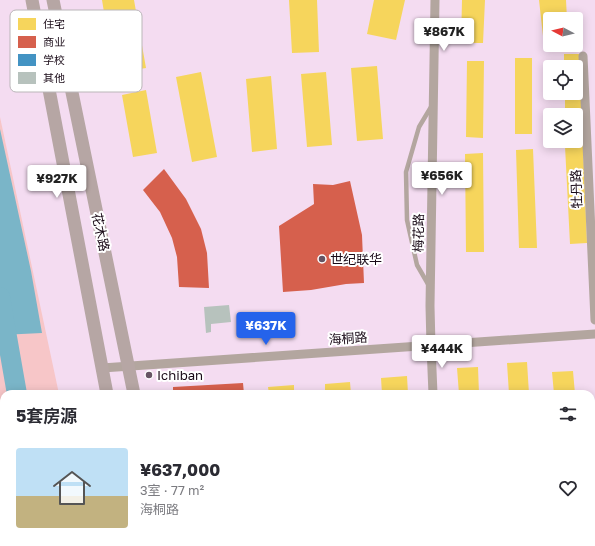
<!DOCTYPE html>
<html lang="zh">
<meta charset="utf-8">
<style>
:root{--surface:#fff;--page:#f2f2f3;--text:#2b2b33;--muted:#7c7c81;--line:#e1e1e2;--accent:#2563eb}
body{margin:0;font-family:"Golos Text","Noto Sans SC",sans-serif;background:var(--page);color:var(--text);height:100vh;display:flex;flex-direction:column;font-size:15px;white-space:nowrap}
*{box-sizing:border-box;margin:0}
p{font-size:13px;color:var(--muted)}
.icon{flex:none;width:22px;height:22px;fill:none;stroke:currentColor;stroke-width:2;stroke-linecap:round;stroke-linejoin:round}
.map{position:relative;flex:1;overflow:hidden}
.sheet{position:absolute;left:0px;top:390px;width:595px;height:156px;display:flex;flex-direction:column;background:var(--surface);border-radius:12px 12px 0 0;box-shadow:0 2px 10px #0003}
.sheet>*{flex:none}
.needle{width:26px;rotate:277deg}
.buttons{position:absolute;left:543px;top:12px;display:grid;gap:8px}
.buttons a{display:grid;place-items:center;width:40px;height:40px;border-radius:4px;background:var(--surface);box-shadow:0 2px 10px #0003;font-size:20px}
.price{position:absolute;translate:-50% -34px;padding:0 9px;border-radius:4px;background:#fff;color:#222;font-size:13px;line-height:26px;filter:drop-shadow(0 1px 2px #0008)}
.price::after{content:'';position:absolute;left:50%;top:24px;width:12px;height:9px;margin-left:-6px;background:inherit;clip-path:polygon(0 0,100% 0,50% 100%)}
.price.selected{background:var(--accent);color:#fff}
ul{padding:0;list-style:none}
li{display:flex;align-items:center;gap:12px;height:100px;padding:0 16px}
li+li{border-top:1px solid var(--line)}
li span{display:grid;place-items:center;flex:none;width:112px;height:80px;border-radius:4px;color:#555}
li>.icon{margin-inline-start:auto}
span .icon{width:48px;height:48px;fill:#fffc;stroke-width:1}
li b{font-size:17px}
h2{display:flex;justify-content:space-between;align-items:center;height:48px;padding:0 16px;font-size:17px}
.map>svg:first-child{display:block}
.green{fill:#f7c6c8}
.water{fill:#7ab5c8}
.homes{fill:#f6d55c}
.shops{fill:#d6604d}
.schools{fill:#4393c3}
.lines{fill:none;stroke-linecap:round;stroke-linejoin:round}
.river{stroke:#7ab5c8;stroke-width:20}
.building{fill:#b7c2bd}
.lane{stroke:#b3a69f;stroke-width:4.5}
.street{stroke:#b3a69f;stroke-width:9}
.secondary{stroke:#b6a6a4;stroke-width:13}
.poi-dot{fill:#665463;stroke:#fff;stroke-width:1.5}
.labels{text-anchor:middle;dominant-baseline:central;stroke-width:4;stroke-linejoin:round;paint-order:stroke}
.street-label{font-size:13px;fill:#190a17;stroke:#fff}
.poi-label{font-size:13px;fill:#190a17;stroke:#fff;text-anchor:start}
.key{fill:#fff;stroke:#bab6b9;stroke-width:1}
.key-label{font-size:11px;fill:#190a17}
</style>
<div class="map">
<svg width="595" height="546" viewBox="0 0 595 546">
<rect width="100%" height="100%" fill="#f4dcf1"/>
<path class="green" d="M0 117 59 394H4V542H86L87 546H0Z"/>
<path class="water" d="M0 129 31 271 42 333 1 335 0 329Z
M25 542H69V546H25Z"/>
<path class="homes" d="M102 0H134L146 68 114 73Z
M289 0H317L319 52 292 53Z
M374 0H405L396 40 367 34Z
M462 0H485L483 43H461Z
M539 0H566L567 19H550V36H543Z
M564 54H581L582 130H576V115H565V93H576V67H564Z
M515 58H532V134H515Z
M467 61H484L483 138 466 137Z
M377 66 383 139 357 141 351 68Z
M201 72 217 157 192 162 176 77Z
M326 72 332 145 307 147 301 74Z
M271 76 277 149 252 152 246 79Z
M146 90 157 153 133 157 122 95Z
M583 145 587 243 570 244 565 146Z
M533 149 537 248H519L516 150Z
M483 153 484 252H466L465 154Z
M527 362 529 394H509L507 363Z
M478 367 479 394H459L457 368Z
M573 371 575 394H554L552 372Z
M407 376 408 394H382L381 378Z
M350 382 351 394H325V384Z
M294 385V394H269L268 387Z
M201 542H234L233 546H201Z
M340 542H370V544H384V546H341Z
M467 542H488V546H467Z
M565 542H585V546H565Z"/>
<path class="shops" d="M164 169 186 199 201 229 207 253 209 288 179 287 177 257 172 238 160 212 143 190Z
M350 181 362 235 364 283 346 284 311 290 283 292 279 226 314 204 313 184 333 185Z
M243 383 244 394H173V387Z
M387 542H413V546H387Z"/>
<path class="schools" d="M503 542H532V546H504Z"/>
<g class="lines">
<path class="river" d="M0 297 17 394"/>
</g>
<path class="building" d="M229 305 231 322 211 324V332L206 333 204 307Z"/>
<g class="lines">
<path class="lane" d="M428 284 417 265 407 220 406 172 419 127 431 107"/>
<path class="street" d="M583 56 595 320
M102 368 595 334
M433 394 431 346 430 306 435 0
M442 542V546"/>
<path class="secondary" d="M32 0 107 394
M53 0 134 394
M126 546 127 542
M151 546V542"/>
</g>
<g class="poi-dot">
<circle cx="322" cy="259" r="4"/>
<circle cx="149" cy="375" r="4"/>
</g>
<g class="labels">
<g class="street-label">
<text transform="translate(576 189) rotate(-92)">牡丹路</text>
<text transform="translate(101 232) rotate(78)">花木路</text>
<text transform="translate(418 233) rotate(-89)">梅花路</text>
<text transform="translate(348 338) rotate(-4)">海桐路</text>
</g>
<g class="poi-label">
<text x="330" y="259">世纪联华</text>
<text x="157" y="375">Ichiban</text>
</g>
</g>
<rect x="10" y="10" width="132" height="82" rx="6" class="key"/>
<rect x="18" y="18" width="18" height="12" fill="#f6d55c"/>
<rect x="18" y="36" width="18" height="12" fill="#d6604d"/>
<rect x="18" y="54" width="18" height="12" fill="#4393c3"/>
<rect x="18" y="72" width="18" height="12" fill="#b7c2bd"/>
<g class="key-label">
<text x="43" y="28">住宅</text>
<text x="43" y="46">商业</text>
<text x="43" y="64">学校</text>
<text x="43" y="82">其他</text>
</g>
</svg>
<div class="buttons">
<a><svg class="needle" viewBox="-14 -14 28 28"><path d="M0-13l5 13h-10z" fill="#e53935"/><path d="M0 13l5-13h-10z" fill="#7c7c81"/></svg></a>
<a><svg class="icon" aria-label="locate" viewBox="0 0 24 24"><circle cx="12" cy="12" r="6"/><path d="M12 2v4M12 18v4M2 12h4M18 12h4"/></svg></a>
<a><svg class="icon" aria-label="layers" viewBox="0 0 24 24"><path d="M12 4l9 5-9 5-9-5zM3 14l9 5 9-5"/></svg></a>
</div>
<b class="price" style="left:444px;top:52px">¥867K</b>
<b class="price" style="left:442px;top:196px">¥656K</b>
<b class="price" style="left:57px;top:199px">¥927K</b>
<b class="price selected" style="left:266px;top:346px">¥637K</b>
<b class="price" style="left:442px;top:369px">¥444K</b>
<section class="sheet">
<h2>5套房源<svg class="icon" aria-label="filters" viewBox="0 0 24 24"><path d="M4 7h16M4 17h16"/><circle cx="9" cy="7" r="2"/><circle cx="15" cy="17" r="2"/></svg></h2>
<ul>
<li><span style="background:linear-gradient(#bfe0f5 60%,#c2b280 0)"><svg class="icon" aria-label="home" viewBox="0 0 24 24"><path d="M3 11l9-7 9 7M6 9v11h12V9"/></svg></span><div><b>¥637,000</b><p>3室 · 77 m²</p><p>海桐路</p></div><svg class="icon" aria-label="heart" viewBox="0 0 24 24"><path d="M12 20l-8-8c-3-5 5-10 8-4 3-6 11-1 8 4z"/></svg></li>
</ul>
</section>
</div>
